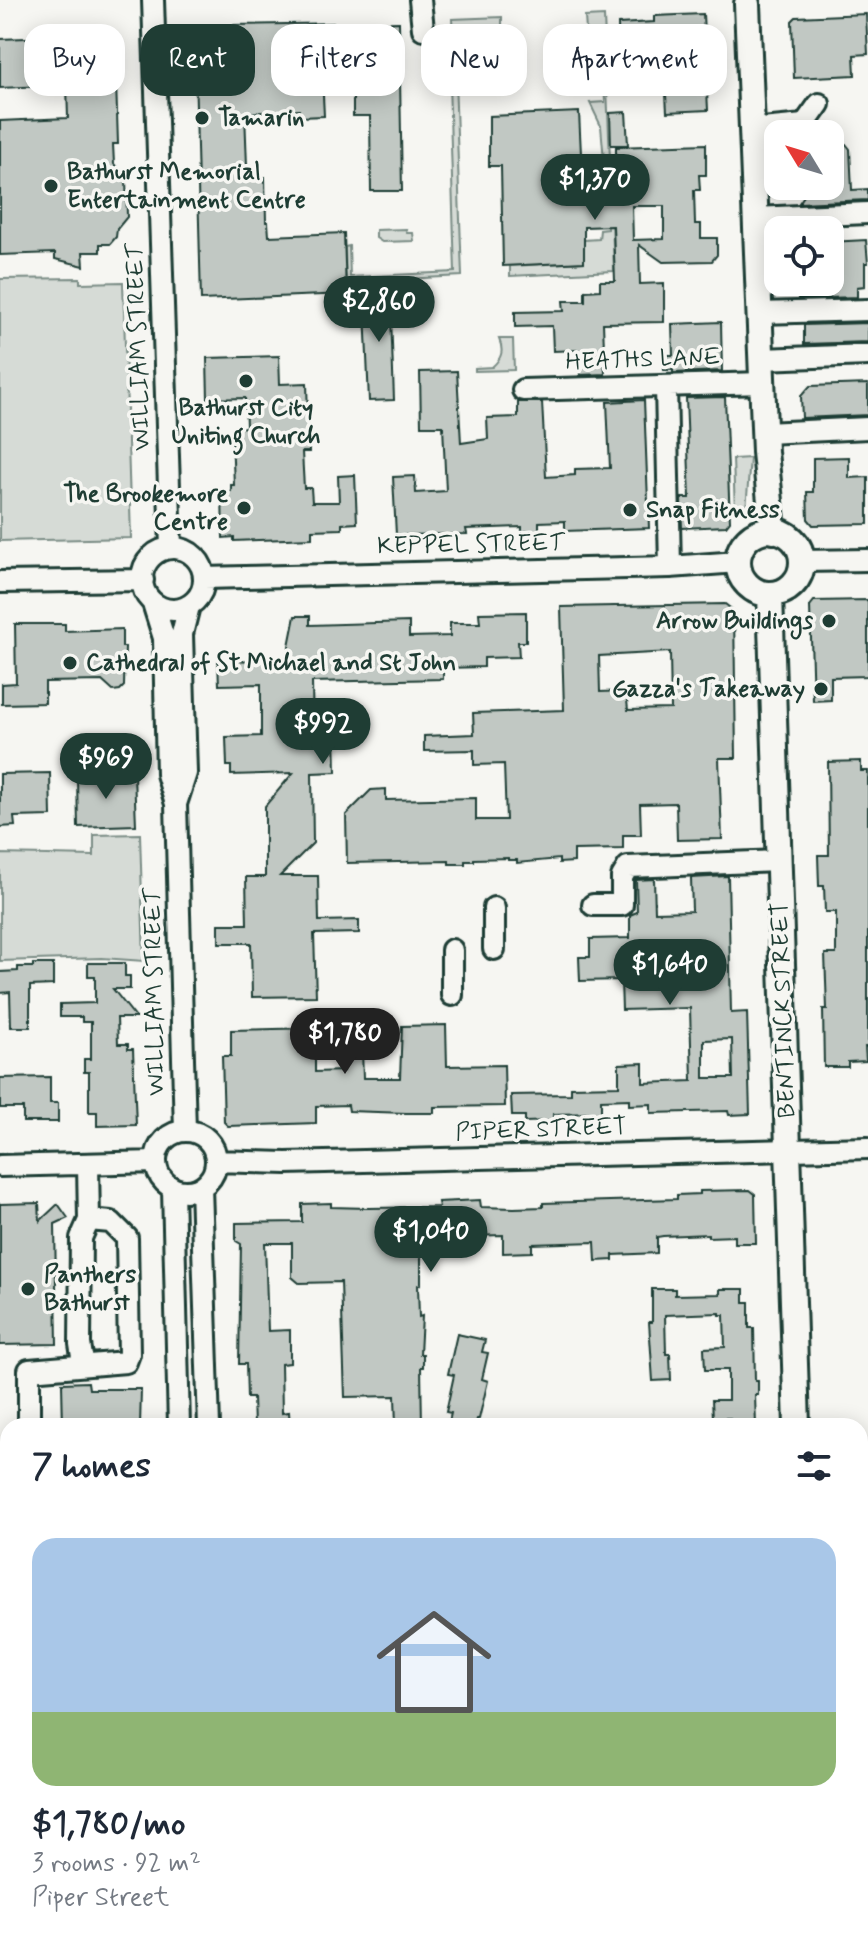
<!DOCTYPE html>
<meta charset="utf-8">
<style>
:root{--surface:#fff;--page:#f2f2f3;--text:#1f2937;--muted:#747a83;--accent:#1f3d34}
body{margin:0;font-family:Mynerve,sans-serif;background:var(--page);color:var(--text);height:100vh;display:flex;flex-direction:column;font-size:30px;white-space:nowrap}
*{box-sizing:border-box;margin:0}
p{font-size:26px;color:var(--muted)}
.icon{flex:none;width:44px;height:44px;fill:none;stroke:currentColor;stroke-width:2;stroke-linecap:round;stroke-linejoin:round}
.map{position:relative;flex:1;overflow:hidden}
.side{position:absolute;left:0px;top:1418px;width:868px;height:538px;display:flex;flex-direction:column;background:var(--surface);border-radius:24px 24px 0 0;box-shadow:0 4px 20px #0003}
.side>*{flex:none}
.top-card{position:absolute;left:24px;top:24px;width:820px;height:72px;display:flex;gap:16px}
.needle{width:52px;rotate:308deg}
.controls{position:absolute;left:764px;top:120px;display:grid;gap:16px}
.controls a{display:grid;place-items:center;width:80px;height:80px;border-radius:16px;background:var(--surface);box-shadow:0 4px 20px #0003;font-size:40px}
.price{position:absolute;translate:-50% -68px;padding:0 18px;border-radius:28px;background:var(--accent);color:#fff;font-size:26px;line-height:52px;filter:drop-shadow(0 2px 4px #0008)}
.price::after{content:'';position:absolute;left:50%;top:48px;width:24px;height:18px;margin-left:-12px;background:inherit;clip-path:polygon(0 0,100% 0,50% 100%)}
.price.selected{background:#222;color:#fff}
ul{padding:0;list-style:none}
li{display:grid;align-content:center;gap:16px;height:424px;padding:0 32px}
li span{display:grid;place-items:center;height:248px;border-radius:24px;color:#555}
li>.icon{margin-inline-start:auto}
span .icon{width:144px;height:144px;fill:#fffc;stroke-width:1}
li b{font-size:34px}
h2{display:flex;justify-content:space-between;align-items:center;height:96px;padding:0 32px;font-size:34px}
.tag{padding:0 28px;border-radius:24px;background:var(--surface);box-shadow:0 4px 20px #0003;font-size:28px;line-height:72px}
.tag.selected{background:var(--accent);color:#fff}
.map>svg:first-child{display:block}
.green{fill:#d6dbd6;stroke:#7a8c85;stroke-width:2}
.building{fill:#c1c8c3;stroke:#1f3d34;stroke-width:2;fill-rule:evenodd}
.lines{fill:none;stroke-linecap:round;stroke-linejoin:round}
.minor-casing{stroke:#1f3d34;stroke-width:26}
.major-casing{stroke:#1f3d34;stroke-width:30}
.minor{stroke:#f6f6f2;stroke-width:20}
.major{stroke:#f6f6f2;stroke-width:24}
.poi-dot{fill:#1f3d34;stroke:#f6f6f2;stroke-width:3}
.labels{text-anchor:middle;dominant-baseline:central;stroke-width:7;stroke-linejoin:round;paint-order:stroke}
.poi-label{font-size:24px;font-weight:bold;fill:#1f3d34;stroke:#f6f6f2;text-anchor:start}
.street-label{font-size:24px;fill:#1f3d34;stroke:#f6f6f2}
</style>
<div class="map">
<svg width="868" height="1955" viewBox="0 0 868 1955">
<rect width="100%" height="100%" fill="#f6f6f2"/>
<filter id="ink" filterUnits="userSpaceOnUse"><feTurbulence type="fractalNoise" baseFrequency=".0125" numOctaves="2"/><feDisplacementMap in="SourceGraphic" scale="16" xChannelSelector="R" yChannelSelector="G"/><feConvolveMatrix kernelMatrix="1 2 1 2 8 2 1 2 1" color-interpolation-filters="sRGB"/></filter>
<g filter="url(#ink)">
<path class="green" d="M604 16 610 159 604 160 601 126 590 103 605 102 602 44H587L585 17Z
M502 17V33L472 34V49L454 50 452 19Z
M455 78 462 276 346 282 345 247 349 246 350 277 455 272 449 83H439V79Z
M606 172H610L614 271 510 276V266L584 262V240L599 239 600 230 608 229Z
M406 229 407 233H413L414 241 382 242 376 238V230Z
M80 278V283L123 282 131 538 0 541V279Z
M499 339H513L514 370 475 371V368L492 367C502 358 504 351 499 339Z
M750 458 746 510 735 511 733 459Z
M140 834 144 961 102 958 0 961V854L94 856V835Z
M868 1754V1955H835V1948H860V1755Z"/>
<path class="building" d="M703 14 708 110 667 112 664 59H619L618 24 654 22V16Z
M866 14 868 54 854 55 855 75 794 78 792 21 796 17Z
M399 22 402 191H371L370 116H353V74L322 75 324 116 300 117 299 110 245 113 247 166H254L255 178 265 177 266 222H268L269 236 344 233 346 294 201 300 194 31 197 27 231 25Z
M449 27 450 64H432L431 39 436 28Z
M81 36 82 51 115 50 118 144H113L114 164 126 176 127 217 117 229 116 237 110 244H100V252H83L84 266 55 259V253L0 255V121L68 118 67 85 0 88V39Z
M579 112 583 196 616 195V147L706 144V175H699L700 190H694L695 224H701V238H717V255L712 261 663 262 639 245 640 284 664 283V322L603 323 605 374 580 375 579 350 553 351 552 326 515 327V312L564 311 563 301H585V291L600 290V281H615L613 226 584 227V262L503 266 501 166H489V116ZM632 206H664V239L633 240Z
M626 112 628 145H611L610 113Z
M846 144 850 149 852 190 868 189V200L799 203 806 193V186H830V145Z
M866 240 868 263H865V286L857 287V297L798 299V292H804V282H830V242Z
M390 287 394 400 369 401 364 288Z
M721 322 722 371 673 373V370H664V355H673L672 324Z
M868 323V342L804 344V325Z
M279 356 280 384 307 383 309 452H302L304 488H311L312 502H339L338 476 355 475 357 523 342 524V529L312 530V538L234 541V537L223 538 222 491H231V485H234L232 436 233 428 246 427 245 398 208 399 207 358Z
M457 371 461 443 488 439 487 418 518 417V402H542L546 477 575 475V469L610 468 607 402 644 400 649 528 565 531V521L539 522V531L522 532V527L466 529 467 534 396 535 393 477 415 476 416 493 446 491 443 426H421L420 372Z
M868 384V415L802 418 801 396 810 386Z
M725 397 730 521 726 526 682 528 681 498H690L686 398Z
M849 457V478L868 477V524L813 525 808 519 807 492H813V458Z
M868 600V676L831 677V700L813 701 810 606 814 601Z
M725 604 734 611 736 758H719L722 839 677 840 676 803 640 804 641 835H623V849L574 850V862L559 863V859L517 863V860H508V858L474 859V861H465V864H449V861L347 863 346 815 371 790 386 789V800L476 798V820H506L504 764 474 765V750L424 751V736L474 734 473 713 564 710 561 607ZM670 652 671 709 628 710 626 691 600 692 599 656Z
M526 612V642H518L519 657 484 658V667L443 668V679L312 682 313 735 335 734 336 772 312 773 313 843 280 876H318L319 921 359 920V933L314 934 316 996 252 997 251 943H219V924H247L246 877H265V806L293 773 231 775V766H227L226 737 261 736V684L219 685 218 661 290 660 289 646 295 616H310V625L409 622V637L450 636V623H480L479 613Z
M15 624H65V631L122 629V647H125L124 686 120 690 113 691 102 681 45 682V703L2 704V684L16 683Z
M861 761V771H868V1047H865L866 1061 848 1062V1067H824L823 1009H827L825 954H836V912H825L824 886H819L818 855H829L828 762Z
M50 773 51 816 14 817 15 826 0 827V774Z
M134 775 136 825 78 827 77 777Z
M728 876 731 1013 747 1012 750 1114 729 1115 728 1111 651 1113V1104L629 1105V1099L601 1100V1113L553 1114V1121L525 1122V1116H512L511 1095 571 1094V1087L619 1086V1064L643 1063V1083L692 1081 690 1008 622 1010 621 980 580 981 579 957H590V939L630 938V915L637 912 636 880 654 879 655 912 692 911 691 878ZM732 1039 733 1078H704V1040Z
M88 963H125V976H130V989H113L136 1018H117L118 1044H128V1049H133L136 1125 97 1126V1112H89V1072H84V1059H91V1022H82V1017H60V1004L95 1003V976H88Z
M33 964H53V985L30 986V1027H11L10 992 0 993V972L18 971V967H33Z
M361 1022 363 1078H400L402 1026 446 1025 447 1066 504 1065 505 1106 434 1107V1113H406L349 1111 348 1105 316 1106V1123L228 1126 224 1122 222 1056H231V1030L313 1028V1024ZM342 1044 343 1071 315 1072V1045Z
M50 1077V1103H58V1122H23V1108H0V1078Z
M750 1190 755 1194 756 1243H735V1236L708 1237V1234L663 1236 657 1237V1253L613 1255V1260L596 1261 595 1242 532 1244V1252L503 1253V1235L468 1236 469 1244 421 1249V1284L418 1285 419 1317 422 1316 420 1354H423V1367H421L422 1426H396L395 1396 345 1397 341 1282 299 1283 292 1277V1243H265L268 1331 290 1330V1363L281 1364 282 1413 289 1412 290 1426H254L253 1398H247L246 1364H239L241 1244 236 1241V1223L302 1222V1204L331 1203V1207L368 1208 439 1207 438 1202 480 1200 481 1207 514 1208 543 1207V1203L677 1199V1195L700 1194V1191Z
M39 1203 40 1221 58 1204 68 1218 55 1224 57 1344 0 1345V1204Z
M652 1289H675V1295L720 1294V1289H744V1302H749V1328H754L755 1381H758V1395H755L756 1426H730V1418H713L712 1400H728V1370H705L704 1348 725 1347 724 1315H720V1313L665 1315 666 1354H670L671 1380 653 1381 649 1322H652Z
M457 1334 485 1340 482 1352 488 1353 482 1379 488 1381 479 1419H477L475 1426 449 1422 451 1413 446 1412 454 1375 448 1374Z
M88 1382 89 1389H141L140 1426H63L62 1383Z"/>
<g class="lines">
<defs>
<path id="minor" d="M153 0 171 548
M420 0 423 29
M752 130 804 125 819 104
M755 218 868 213
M760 313 868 310
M762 359 868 355
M666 386 670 567
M523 390 763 383
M765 433 868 428
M142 579a31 31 0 1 1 62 0a31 31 0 1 1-62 0Z
M802 561 868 560
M204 578 670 567 738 562
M0 582 143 580
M153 603 164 638 167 774 176 804 185 1131
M176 804 186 773 182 634 189 606
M593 905H622V877L628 867 779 861
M494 949V908
M452 950V995
M156 1161a30 30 0 1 1 60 0a30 30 0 1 1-60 0Z
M216 1161 286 1163 868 1148
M0 1166 156 1162
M201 1187 209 1426
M173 1189 179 1426
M83 1363 80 1344 81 1238 89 1220 88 1165
M29 1426V1370L126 1362 129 1354 127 1238 111 1222 89 1220
M0 1466 8 1458
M860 1731H868
M193 1948 194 1955
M225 1948V1955"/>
<path id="major" d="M747 4 765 452 773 531
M738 562a32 32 0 1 1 64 0a32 32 0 1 1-64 0Z
M770 594 797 1426
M0 1748H8
M811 1948V1955"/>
</defs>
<use href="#minor" class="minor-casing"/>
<use href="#major" class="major-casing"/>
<use href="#minor" class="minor"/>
<use href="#major" class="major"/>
</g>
</g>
<g class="poi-dot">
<circle cx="202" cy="118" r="8"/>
<circle cx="51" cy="186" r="8"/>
<circle cx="246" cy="381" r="8"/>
<circle cx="244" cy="508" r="8"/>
<circle cx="630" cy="510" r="8"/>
<circle cx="829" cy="621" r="8"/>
<circle cx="70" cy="663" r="8"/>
<circle cx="821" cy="689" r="8"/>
<circle cx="28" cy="1289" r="8"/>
</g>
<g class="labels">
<g class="poi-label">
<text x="218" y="118">Tamarin</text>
<text x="67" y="172">Bathurst Memorial<tspan x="67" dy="28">Entertainment Centre</tspan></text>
<text x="246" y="408" text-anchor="middle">Bathurst City<tspan x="246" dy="28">Uniting Church</tspan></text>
<text x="228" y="494" text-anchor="end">The Brookemore<tspan x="228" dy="28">Centre</tspan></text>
<text x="646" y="510">Snap Fitness</text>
<text x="813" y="621" text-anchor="end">Arrow Buildings</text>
<text x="86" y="663">Cathedral of St Michael and St John</text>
<text x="805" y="689" text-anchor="end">Gazza's Takeaway</text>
<text x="44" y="1275">Panthers<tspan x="44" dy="28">Bathurst</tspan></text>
</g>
<g class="street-label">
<text transform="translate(139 347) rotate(-92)">WILLIAM STREET</text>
<text transform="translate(643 360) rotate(-2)">HEATHS LANE</text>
<text transform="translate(471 545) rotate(-1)">KEPPEL STREET</text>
<text transform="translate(155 992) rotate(-91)">WILLIAM STREET</text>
<text transform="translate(784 1010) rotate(-92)">BENTINCK STREET</text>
<text transform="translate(541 1130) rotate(-2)">PIPER STREET</text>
</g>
</g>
</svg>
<div class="controls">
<a><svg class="needle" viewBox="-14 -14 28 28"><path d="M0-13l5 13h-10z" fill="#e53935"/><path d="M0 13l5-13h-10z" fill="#747a83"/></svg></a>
<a><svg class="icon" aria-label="locate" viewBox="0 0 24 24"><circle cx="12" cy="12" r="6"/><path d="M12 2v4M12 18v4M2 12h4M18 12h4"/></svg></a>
</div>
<b class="price" style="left:595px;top:222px">$1,370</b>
<b class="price" style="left:379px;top:344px">$2,860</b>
<b class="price" style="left:323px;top:766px">$992</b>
<b class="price" style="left:106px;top:801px">$969</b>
<b class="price" style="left:670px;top:1007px">$1,640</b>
<b class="price selected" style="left:345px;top:1076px">$1,780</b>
<b class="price" style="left:431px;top:1274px">$1,040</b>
<div class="top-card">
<a class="tag">Buy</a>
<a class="tag selected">Rent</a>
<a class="tag">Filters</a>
<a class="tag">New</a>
<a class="tag">Apartment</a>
</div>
<section class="side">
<h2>7 homes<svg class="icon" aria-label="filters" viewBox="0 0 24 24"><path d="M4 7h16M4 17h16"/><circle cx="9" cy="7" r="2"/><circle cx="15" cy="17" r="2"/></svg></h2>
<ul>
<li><span style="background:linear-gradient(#a9c7e8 70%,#8fb573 0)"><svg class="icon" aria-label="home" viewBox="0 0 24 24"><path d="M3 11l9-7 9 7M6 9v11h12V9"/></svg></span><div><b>$1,780/mo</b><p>3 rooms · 92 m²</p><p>Piper Street</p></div></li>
</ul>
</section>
</div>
